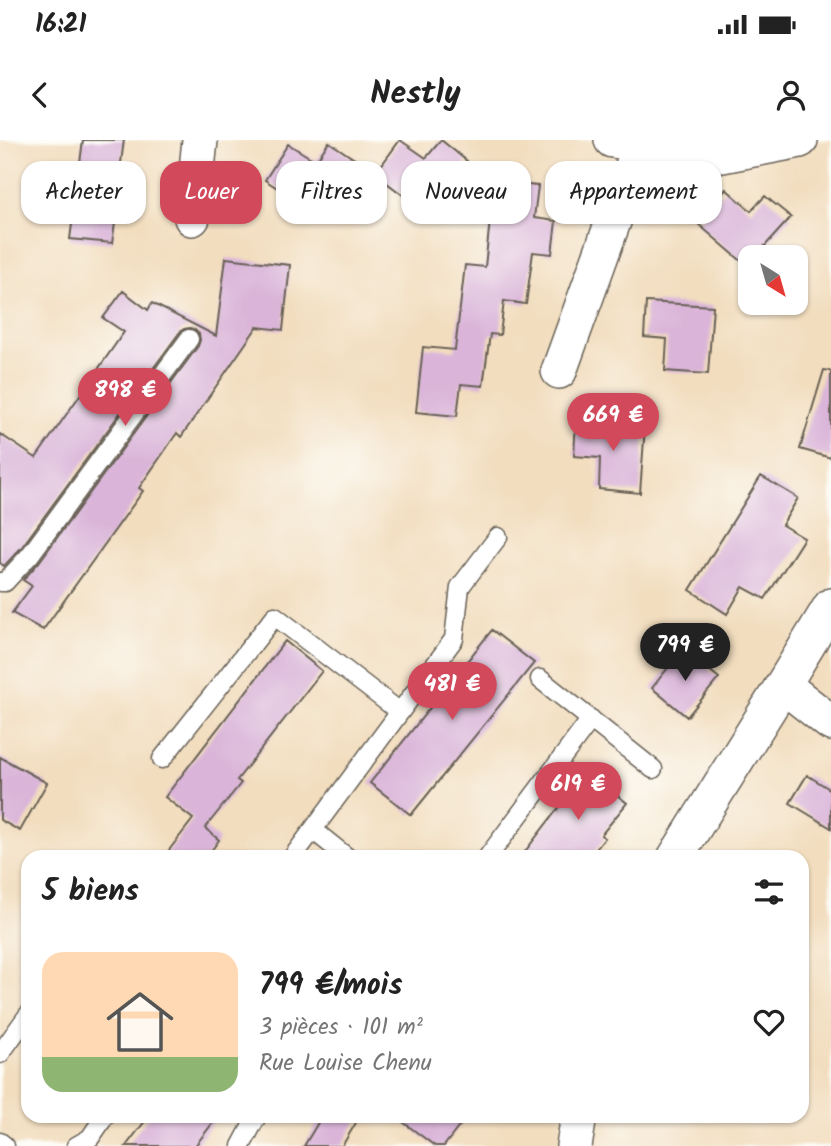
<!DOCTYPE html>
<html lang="fr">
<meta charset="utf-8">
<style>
:root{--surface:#fff;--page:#f6f6f6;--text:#222;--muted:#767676;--accent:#d1495b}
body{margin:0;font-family:Kalam,sans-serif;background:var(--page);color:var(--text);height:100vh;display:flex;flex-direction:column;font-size:26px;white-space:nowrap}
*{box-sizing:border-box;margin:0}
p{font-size:23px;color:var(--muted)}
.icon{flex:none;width:38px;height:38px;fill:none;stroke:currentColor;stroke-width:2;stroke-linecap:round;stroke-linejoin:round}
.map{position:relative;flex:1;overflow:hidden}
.details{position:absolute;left:21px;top:710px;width:788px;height:273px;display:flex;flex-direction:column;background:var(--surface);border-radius:21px;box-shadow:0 2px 5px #0004}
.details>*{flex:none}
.hud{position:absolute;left:21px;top:21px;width:789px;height:63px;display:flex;gap:14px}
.needle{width:46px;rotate:143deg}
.tools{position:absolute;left:738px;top:105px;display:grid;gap:14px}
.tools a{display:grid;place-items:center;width:70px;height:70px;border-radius:14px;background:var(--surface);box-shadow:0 2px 5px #0004;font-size:35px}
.price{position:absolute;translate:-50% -60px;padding:0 16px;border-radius:24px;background:var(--accent);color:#fff;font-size:23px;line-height:46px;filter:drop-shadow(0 2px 4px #0008)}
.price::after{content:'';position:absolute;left:50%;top:42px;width:21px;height:16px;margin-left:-10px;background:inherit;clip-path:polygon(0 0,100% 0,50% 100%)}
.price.active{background:#222;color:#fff}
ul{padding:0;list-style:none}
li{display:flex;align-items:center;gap:21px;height:175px;padding:0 21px}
li span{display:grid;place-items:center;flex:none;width:196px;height:140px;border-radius:21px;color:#555}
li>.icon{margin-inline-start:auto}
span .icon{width:84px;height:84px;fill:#fffc;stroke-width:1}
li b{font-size:30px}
h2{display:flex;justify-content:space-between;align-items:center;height:84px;padding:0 21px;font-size:30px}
.chip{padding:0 24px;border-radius:21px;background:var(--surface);box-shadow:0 2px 5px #0004;font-size:24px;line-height:63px}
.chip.active{background:var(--accent);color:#fff}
.status{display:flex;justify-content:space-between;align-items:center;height:49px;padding:0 35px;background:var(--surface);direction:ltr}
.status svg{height:19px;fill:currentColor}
header{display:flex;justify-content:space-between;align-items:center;height:91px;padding:0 21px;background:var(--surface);font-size:32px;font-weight:800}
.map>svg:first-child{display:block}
.building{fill:#dab5d9}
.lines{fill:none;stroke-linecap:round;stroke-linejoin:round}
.service-casing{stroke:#676055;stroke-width:21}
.minor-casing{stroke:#676055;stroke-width:38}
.service{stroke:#fff;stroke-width:18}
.minor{stroke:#fff;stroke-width:35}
</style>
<div class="status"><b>16:21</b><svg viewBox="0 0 49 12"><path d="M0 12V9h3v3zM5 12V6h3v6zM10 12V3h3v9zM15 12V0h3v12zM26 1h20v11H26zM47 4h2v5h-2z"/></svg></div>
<header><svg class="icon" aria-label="back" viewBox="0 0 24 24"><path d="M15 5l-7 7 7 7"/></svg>Nestly<svg class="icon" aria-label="person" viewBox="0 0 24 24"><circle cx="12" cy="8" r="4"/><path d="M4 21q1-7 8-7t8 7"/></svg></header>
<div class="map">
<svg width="831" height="1006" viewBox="0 0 831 1006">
<rect width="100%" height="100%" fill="#fdfcf7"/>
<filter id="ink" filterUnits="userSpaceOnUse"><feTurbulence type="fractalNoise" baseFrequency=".0143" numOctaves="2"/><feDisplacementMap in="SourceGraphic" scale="14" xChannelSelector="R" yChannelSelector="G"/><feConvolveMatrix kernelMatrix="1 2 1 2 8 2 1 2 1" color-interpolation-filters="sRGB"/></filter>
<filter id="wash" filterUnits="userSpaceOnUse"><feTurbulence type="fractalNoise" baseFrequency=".00686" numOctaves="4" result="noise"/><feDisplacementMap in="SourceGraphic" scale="28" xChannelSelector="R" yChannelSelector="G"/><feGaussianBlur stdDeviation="1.57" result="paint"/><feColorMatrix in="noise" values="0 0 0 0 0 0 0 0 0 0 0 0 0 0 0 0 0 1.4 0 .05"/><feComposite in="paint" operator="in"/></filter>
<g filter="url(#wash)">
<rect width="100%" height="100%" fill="#f2ddbe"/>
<g id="blocks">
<path class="building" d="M83 0H124L119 38 144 41 140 73 117 70 112 103 70 99Z
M400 0 426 18 441 0 467 21 427 73 375 34Z
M329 2 356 20 320 76 265 40 288 4 316 21Z
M494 42 538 46 534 78 556 81 552 114 533 112 526 164 504 161 500 195 490 194 483 246 461 244 457 276 416 272 423 207 455 210 465 125 485 127Z
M726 49 751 71 765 56 791 77 755 117H751V122L747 126 697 83Z
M226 118 290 125 283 190 257 187 181 297 177 293 139 348 143 351 43 490 12 473 32 446 23 440 39 422 198 206 200 200 199 194 195 190 190 188 184 189 180 192 21 408 4 426 0 423V294L36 318 124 192 103 178 123 151 148 170 152 163 216 196Z
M646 162 713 166 708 234 665 231 667 199 644 197Z
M824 230 831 231V318L800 309Z
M576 280 645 286 640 353 599 349 600 318 574 316Z
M761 336 798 358 782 385 804 398 765 459 743 447 727 474 690 450Z
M492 490 534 523 411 675 370 643Z
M285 501 322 531 237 640 241 643 205 688 219 700 206 718H163L193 679 165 657Z
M683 509 719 538 687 577 652 548Z
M0 617 47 643 20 691 0 680Z
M587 631 627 663 601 695 605 698 589 718H520Z
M807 635 831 650V688L790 663Z
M149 976H218L195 1006H126Z
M322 976H360L342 1006H304Z
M395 976H467L444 1006H435Z"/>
</g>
</g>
<g filter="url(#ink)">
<use href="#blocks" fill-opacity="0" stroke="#676055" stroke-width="2"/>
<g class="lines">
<defs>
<path id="service" d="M0 442H5L30 415 189 199
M540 539 653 629
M162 619 275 476 400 572
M313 690 348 718
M292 718 454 499 460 447 498 397
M487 718 591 579
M0 914 28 875
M0 1002 5 1006
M76 1006 90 998 105 976
M241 1006 257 976"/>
<path id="minor" d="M612 0 722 15 800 0
M192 78 200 0
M559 231 641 4
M783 545 831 583
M675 718 783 545 831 466
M574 1006 579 976"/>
</defs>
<use href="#service" class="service-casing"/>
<use href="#minor" class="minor-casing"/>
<use href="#service" class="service"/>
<use href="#minor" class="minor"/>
</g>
</g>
</svg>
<div class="tools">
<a><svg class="needle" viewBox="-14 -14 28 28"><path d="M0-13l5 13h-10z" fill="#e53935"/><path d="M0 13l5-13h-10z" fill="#767676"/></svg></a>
</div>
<b class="price" style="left:125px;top:288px">898 €</b>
<b class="price" style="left:613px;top:313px">669 €</b>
<b class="price active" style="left:685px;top:543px">799 €</b>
<b class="price" style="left:452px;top:582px">481 €</b>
<b class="price" style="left:578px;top:682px">619 €</b>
<div class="hud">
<a class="chip">Acheter</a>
<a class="chip active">Louer</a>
<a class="chip">Filtres</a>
<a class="chip">Nouveau</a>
<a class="chip">Appartement</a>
</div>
<section class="details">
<h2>5 biens<svg class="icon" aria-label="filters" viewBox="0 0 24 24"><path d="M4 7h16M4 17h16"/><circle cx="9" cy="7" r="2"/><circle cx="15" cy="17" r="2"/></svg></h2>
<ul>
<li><span style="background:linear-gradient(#ffd9b3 75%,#8fb573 0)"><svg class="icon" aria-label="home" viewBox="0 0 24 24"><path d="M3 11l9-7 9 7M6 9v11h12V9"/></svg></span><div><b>799 €/mois</b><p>3 pièces · 101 m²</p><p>Rue Louise Chenu</p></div><svg class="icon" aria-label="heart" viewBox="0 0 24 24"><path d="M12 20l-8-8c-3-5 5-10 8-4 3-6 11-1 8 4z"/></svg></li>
</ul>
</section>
</div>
